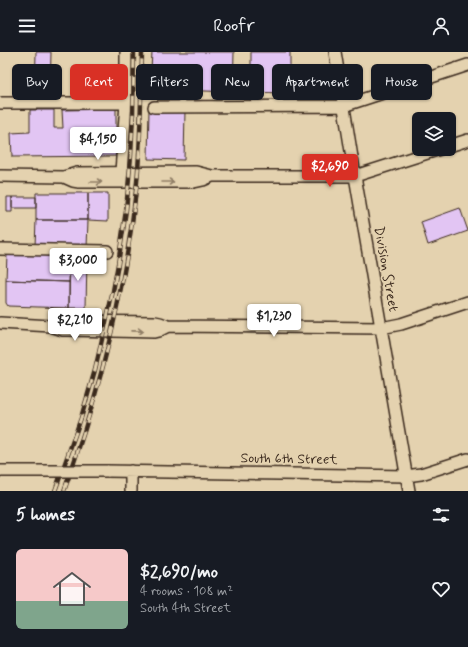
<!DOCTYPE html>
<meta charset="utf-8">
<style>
:root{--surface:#171b24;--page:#20242c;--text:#f1f3f6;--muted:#9ea1a6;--accent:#d93025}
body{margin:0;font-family:Mynerve,sans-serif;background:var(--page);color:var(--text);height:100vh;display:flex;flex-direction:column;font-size:15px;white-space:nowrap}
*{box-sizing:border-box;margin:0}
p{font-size:13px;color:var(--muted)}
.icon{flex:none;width:22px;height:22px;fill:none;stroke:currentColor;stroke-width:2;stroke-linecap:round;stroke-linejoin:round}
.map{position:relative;height:439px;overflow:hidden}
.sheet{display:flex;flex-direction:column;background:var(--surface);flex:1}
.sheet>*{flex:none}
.hud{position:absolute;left:12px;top:12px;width:444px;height:36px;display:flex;gap:8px}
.fabs{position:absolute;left:412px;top:60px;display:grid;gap:8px}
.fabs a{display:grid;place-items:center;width:44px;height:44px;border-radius:6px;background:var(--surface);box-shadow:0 1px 3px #0004;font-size:20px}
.price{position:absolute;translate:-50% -34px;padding:0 9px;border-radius:4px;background:#fff;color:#222;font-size:13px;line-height:26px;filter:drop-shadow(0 1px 2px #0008)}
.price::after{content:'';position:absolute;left:50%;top:24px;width:12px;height:9px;margin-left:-6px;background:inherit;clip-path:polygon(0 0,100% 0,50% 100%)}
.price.active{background:var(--accent);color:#fff}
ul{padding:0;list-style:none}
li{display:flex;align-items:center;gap:12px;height:100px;padding:0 16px}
li span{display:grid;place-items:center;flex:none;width:112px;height:80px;border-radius:6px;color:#555}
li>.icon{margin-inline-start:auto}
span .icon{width:48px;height:48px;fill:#fffc;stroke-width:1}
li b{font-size:17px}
h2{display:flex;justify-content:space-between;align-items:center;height:48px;padding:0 16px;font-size:17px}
.pill{padding:0 14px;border-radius:6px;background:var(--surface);box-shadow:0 1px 3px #0004;font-size:14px;line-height:36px}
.pill.active{background:var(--accent);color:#fff}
header{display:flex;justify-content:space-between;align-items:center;height:52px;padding:0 16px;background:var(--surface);font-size:18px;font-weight:600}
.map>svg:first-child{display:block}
.building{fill:#e2c5f3;stroke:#3b2a1e}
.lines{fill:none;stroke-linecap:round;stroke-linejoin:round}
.minor-casing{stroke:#3b2a1e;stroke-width:14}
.path{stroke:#3b2a1e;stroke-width:2;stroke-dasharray:3 3;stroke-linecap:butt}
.minor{stroke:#e4d2af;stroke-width:11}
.rail-casing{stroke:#3b2a1e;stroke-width:4.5}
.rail{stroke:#e4d2af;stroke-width:3;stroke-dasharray:9;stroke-linecap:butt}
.minor-bridge-casing{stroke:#3b2a1e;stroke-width:14;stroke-linecap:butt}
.minor-bridge{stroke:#e4d2af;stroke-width:11}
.oneway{stroke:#907e66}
.labels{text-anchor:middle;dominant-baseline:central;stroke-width:3.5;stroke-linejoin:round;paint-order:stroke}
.street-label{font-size:14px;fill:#3b2a1e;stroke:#e4d2af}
</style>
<header><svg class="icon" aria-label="menu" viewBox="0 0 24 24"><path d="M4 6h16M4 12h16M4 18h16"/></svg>Roofr<svg class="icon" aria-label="person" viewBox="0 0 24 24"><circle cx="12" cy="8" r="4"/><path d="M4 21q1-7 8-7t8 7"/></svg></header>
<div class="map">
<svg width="468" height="439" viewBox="0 0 468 439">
<rect width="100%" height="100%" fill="#e4d2af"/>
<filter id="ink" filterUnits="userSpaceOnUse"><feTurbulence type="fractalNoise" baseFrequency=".025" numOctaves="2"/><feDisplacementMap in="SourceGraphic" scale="8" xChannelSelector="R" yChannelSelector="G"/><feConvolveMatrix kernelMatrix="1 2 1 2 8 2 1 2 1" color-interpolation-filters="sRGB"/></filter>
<g filter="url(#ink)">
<path class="building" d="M36 0H51L50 44H35Z
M152 0H234L233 40 150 37Z
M251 0H290V41L233 40V21L251 22Z
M116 57V104L12 105 11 81 30 80V58H54V76H63L62 58Z
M149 57 185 58 184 108 148 107Z
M36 141H88V168H36Z
M88 141H108V169L88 168Z
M7 145H12V160H7Z
M12 145H36V156H12Z
M460 156 468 179 428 193 421 170Z
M36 168H88L87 195 35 194Z
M7 202 70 204 69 230 6 228Z
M70 204H87L86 256H69Z
M6 228 69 230V256L8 254 6 251Z"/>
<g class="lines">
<defs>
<path id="minor" d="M335 0 355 124 409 439
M0 51H126
M154 55 343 54 468 13
M449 94 468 88
M121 120 126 51V0
M0 124 64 125 73 129 79 130H194L203 128 212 124
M64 125 77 121 196 120 212 124H355L440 97
M0 197 107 199
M0 271 51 274 63 278H70L154 280 158 279 168 274
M51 274 62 270 71 269 155 270 160 271 168 274 381 276 401 272 468 250
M107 419 406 424 421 422 468 407
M131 439V419"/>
</defs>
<use href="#minor" class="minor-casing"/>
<path class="path" d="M50 262V258"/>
<use href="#minor" class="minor"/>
<defs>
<path id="rail" d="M55 439 81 366 95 318 113 239 118 212 126 158 131 104 133 62 134 0
M64 439C100 339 126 236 137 130 141 87 141 43 142 0"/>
</defs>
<use href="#rail" class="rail-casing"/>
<use href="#rail" class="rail"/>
<defs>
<path id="minor-bridge" d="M0 419H107"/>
</defs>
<use href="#minor-bridge" class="minor-bridge-casing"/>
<use href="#minor-bridge" class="minor-bridge"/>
</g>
<defs><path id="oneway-shaft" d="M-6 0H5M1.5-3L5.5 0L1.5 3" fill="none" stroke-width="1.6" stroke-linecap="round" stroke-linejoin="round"/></defs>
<g class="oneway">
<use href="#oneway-shaft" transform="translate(96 130)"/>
<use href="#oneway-shaft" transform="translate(168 130)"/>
<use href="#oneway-shaft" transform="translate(137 279) rotate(1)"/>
</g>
</g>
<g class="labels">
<g class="street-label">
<text transform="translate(386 217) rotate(80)">Division Street</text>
<text transform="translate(289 407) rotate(1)">South 6th Street</text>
</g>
</g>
</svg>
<div class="fabs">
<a><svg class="icon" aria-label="layers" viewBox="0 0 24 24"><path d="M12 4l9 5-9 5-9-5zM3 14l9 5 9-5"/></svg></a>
</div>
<b class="price" style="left:98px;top:109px">$4,150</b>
<b class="price active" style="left:330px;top:136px">$2,690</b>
<b class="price" style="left:78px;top:230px">$3,000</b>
<b class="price" style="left:274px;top:286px">$1,230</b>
<b class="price" style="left:75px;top:290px">$2,210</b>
<div class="hud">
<a class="pill">Buy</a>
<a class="pill active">Rent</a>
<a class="pill">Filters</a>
<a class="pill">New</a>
<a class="pill">Apartment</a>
<a class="pill">House</a>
</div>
</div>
<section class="sheet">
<h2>5 homes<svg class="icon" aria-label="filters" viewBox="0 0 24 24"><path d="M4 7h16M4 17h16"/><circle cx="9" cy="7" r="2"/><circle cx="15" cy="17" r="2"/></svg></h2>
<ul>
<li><span style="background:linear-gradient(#f6c9c9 65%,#7fa58c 0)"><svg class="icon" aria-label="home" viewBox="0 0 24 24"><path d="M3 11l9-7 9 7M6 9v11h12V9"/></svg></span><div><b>$2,690/mo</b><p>4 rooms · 108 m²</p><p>South 4th Street</p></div><svg class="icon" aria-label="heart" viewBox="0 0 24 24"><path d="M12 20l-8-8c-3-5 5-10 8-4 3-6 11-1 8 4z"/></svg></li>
</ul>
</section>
